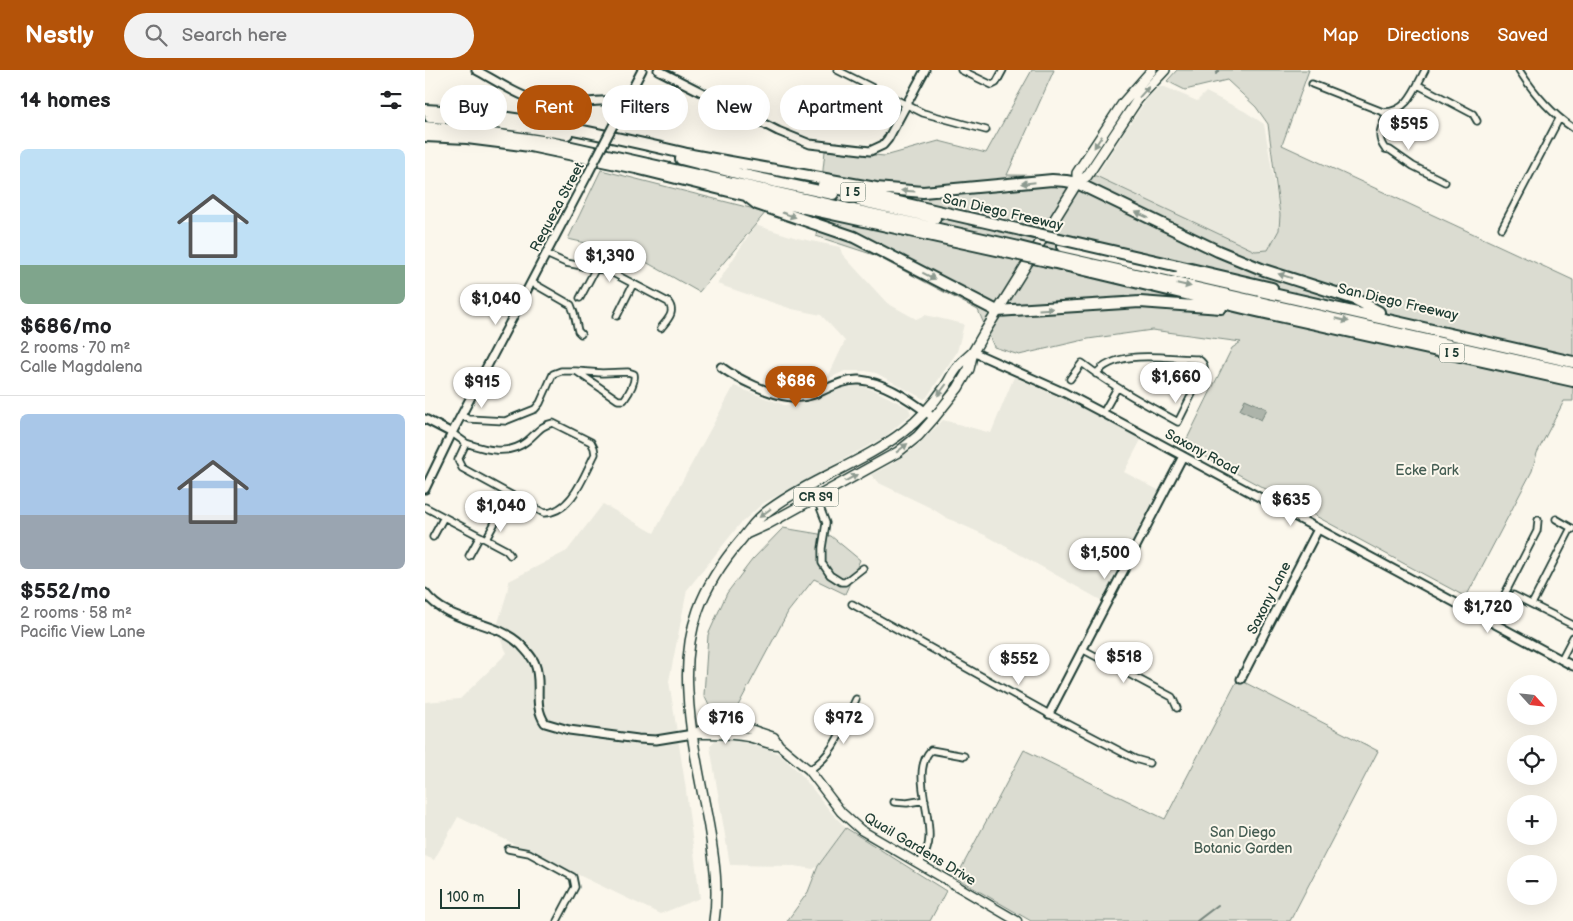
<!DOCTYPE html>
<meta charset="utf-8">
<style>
:root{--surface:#fff;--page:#f2f2f2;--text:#202124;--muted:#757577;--line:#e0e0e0;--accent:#b45309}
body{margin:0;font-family:"Balsamiq Sans",sans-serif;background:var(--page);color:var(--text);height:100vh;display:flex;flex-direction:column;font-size:19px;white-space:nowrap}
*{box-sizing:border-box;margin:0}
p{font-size:16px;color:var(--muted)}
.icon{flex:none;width:28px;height:28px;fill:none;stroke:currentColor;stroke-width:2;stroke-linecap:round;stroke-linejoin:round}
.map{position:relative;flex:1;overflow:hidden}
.side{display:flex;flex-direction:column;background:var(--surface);width:425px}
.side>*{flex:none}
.hud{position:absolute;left:15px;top:15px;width:475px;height:45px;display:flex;gap:10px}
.needle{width:32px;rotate:117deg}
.controls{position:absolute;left:1082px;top:605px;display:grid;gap:10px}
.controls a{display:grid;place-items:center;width:50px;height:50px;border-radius:50%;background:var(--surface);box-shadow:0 5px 20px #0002;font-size:25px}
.scale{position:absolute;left:15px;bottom:12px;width:80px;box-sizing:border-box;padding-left:5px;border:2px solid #1f3d34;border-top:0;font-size:14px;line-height:18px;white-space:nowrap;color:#1f3d34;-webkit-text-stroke:4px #fbf7ec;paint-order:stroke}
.price{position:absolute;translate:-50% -42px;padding:0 11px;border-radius:18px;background:#fff;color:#222;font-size:16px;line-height:32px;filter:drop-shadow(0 1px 2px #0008)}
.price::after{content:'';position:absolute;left:50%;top:30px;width:15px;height:11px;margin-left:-8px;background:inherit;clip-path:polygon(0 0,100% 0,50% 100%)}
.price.active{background:var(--accent);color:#fff}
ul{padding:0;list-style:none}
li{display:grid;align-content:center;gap:10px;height:265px;padding:0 20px}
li+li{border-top:1px solid var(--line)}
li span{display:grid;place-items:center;height:155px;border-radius:8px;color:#555}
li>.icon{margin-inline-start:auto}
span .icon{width:90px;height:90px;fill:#fffc;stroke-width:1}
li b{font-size:21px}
h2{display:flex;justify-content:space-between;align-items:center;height:60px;padding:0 20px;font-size:21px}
.pill{padding:0 18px;border-radius:22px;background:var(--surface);box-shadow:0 5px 20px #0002;font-size:18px;line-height:45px}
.pill.active{background:var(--accent);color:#fff}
header{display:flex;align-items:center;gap:30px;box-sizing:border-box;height:70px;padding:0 25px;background:var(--accent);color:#fff}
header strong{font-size:24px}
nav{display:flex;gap:28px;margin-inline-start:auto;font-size:18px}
.search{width:350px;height:45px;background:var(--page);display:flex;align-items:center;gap:12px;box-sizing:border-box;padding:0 18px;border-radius:28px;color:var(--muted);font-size:19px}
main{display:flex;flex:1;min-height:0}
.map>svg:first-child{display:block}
.built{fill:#eae9de}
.green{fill:#dbdcd1;stroke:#7d8c82}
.water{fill:#adb4aa;stroke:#74847b}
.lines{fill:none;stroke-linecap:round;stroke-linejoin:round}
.stream{stroke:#74847b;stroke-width:2}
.minor-casing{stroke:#1f3d34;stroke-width:9}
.tertiary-casing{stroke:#1f3d34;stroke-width:11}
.secondary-casing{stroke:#1f3d34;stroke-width:11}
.primary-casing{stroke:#1f3d34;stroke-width:12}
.motorway-casing{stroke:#1f3d34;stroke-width:14}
.minor{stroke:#fbf7ec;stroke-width:5.5}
.tertiary{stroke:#fbf7ec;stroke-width:7}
.secondary{stroke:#fbf7ec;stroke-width:8}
.primary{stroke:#fbf7ec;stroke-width:9}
.motorway{stroke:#fbf7ec;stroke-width:10}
.tertiary-bridge-casing{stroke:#1f3d34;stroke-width:11;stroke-linecap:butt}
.motorway-bridge-casing{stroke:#1f3d34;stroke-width:14;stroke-linecap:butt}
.tertiary-bridge{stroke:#fbf7ec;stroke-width:7}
.motorway-bridge{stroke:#fbf7ec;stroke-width:10}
.oneway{fill:#8d9a90}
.labels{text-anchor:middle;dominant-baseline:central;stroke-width:4;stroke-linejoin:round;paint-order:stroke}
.shield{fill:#fbf7ec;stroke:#61756b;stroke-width:1}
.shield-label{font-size:12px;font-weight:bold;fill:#1f3d34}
.street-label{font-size:14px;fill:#1f3d34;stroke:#fbf7ec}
.park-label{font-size:14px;fill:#455d53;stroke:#fbf7ec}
</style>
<header>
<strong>Nestly</strong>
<div class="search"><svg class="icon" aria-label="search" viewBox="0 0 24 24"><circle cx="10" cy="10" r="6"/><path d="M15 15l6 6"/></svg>Search here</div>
<nav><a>Map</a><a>Directions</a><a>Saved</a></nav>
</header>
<main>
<section class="side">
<h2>14 homes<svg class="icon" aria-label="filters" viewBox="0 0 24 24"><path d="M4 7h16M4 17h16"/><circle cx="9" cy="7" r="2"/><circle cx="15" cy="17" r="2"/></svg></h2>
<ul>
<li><span style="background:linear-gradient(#bfe0f5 75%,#7fa58c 0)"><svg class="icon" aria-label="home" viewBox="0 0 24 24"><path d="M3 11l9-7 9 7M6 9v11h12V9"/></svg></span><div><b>$686/mo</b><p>2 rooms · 70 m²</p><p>Calle Magdalena</p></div></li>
<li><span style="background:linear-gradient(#a9c7e8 65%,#9aa5b1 0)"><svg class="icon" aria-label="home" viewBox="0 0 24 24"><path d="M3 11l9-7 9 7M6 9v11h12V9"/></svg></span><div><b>$552/mo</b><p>2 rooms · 58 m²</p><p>Pacific View Lane</p></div></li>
</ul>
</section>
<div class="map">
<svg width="1148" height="851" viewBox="0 0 1148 851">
<rect width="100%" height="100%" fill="#fbf7ec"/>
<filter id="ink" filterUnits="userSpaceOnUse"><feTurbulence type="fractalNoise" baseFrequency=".02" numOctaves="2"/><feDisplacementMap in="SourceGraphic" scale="10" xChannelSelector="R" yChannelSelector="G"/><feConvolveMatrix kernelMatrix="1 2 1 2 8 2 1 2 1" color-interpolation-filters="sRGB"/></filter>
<g filter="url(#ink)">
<path class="built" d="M734 17H740L772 31 781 22 819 41 839 54 855 145 854 160 844 180 830 181 671 106 702 58 722 29Z
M330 155 372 168 415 177 417 184 462 233 491 249 500 245 539 254 532 282 502 327 499 329 451 303 441 301H420L402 309 420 271 396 245 367 239 292 214Z
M589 307 643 331 646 334 648 333 717 368 699 402 735 421 679 532 562 466 522 448 506 438 454 413 446 405 468 393 491 377 518 350 566 363Z
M434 315 451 321 484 338 486 344 461 366 337 434 315 454 262 520 244 611 260 713 275 828 235 844 33 747 9 790 0 786V632L35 629 82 583 71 560 82 523 84 511 142 481 178 434 229 463 309 316 359 335 383 333 416 318Z
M292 668H304L328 672 354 684 374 702 406 742 421 758 393 796 388 799 369 796 305 795 285 676Z"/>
<path class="green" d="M607 0H629L582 105 671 106 830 181 843 180 854 160 855 145 843 54 831 37 802 10 760 20 742 11 752 0H884L857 75 1148 210V331H1139L1112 383 1107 401 1041 527 759 375 807 278 816 272 727 260 663 269 594 285 569 277 553 240 449 185 391 166 400 81 460 86 514 71 561 83Z
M176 100 341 142 274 222 205 183 143 169Z
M358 458 406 466 435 490 420 524 389 509 363 542 307 647 288 644 279 625 283 565 302 523 327 490Z
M813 609 953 681 865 851H606L531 808 599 680 740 749Z
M421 758 521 821 505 851H362L383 822 393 796Z"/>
<path class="water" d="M820 329 842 339 836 350 815 340Z"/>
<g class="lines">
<path class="stream" d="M791 4 794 0
M772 851 793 835"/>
<defs>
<path id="minor" d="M412 0 498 43 561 60
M536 0 567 15 571 13 578 0
M1094 0C1108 22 1127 44 1148 58
M887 14 958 42C982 43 990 19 1000 0
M993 15 1048 44 1052 51
M962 42C957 58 950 65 960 79L965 80 988 96 1020 112
M1077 158 1134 49
M121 184 141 193 184 201 243 232C251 242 243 249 236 258
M106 212 146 235 149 243 153 261 156 264
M155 228 171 198
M192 246 208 214
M151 301 177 303 203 302 209 304C211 312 204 323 199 330H193Z
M645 309 657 293C687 316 720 334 753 352L779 300C780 295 778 292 773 289 742 289 692 278 671 304
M678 343 692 318
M37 346 44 349 80 351 110 339 115 333 128 304 136 301H151
M128 353 166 372 169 378 170 384C159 405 147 443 119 443L37 398 33 390 41 373C61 380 84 386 102 371 112 363 116 355 128 353Z
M27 363 41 373
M391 427 401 453 397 478V493L405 505 416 512H420L438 498
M0 437 81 480 85 485
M1131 449 1148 459
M8 467 19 447
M61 469 73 447
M44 486 55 466
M1088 525 1148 555
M427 534 624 644 710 689 724 693
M1107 534 1146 458
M1065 553 1112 461 1113 450
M657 579 747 627 752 638
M1136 590 1148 567
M384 700C409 686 419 654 431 629
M469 732 482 733 500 730
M83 779 104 783 148 807 150 817 132 851
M495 793C500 785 504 777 504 768 506 742 486 700 506 680L539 686"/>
<path id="tertiary" d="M51 0C75 13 103 33 131 34 155 36 177 26 200 34
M233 0 353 61 385 74 445 81 458 75 463 69 500 0
M191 50 217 0
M548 282 640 323 678 343 1148 596
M296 297C312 309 346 325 366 327 374 328 384 326 392 323 406 317 420 309 435 310 460 312 490 333 509 348
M0 349 27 363
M0 419 27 363 163 104
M0 523C24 555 70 549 96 575 101 581 108 587 110 594 118 614 107 634 120 653L144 660 213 669 231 670 268 664
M816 609 893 459
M624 644 758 386"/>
<path id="secondary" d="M268 664 284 656 301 655 322 658 349 667 354 675 384 700 416 742 436 760 592 851
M270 664C287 664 305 663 323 667 334 669 342 675 354 675"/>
<path id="primary" d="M652 113 662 106 713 29 740 0
M321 464 341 455 473 382 493 366 509 348 533 318 544 299 548 282 559 263 652 113V103L698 33 727 0
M289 851C294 819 289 789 284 757 276 713 265 667 263 622 259 560 276 517 316 470 327 457 330 450 344 440 386 409 437 393 478 362 494 350 509 333 520 317 524 311 527 304 532 298 536 292 543 287 548 282"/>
<path id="motorway" d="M0 40C91 44 179 65 267 85
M5 47C51 49 97 56 142 64
M0 57 60 63 124 72 594 177
M0 66 42 68 105 76 211 98 320 125 590 184
M261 84 451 118 498 122 627 110 641 111 652 113 793 181 839 200 930 229 954 242
M256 89 319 105 408 124
M398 115 596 160
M323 127 332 134 429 167 572 241 715 232 796 238
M436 131 510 148
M637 176 1148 292
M626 185 1148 303
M622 191 827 240 1148 311
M753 196 847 218"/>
</defs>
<use href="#minor" class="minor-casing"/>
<use href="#tertiary" class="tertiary-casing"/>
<use href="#secondary" class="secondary-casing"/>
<use href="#primary" class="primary-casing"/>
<use href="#motorway" class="motorway-casing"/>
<use href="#minor" class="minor"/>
<use href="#tertiary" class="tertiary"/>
<use href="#secondary" class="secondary"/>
<use href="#primary" class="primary"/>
<use href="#motorway" class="motorway"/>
<defs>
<path id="tertiary-bridge" d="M163 104 191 50"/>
<path id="motorway-bridge" d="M596 160 753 196
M594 177 626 185
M590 184 622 191"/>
</defs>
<use href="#tertiary-bridge" class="tertiary-bridge-casing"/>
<use href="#motorway-bridge" class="motorway-bridge-casing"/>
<use href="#tertiary-bridge" class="tertiary-bridge"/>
<use href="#motorway-bridge" class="motorway-bridge"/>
</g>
<defs><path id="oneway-solid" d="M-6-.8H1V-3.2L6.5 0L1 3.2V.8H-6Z" transform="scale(1.25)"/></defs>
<g class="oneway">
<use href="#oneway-solid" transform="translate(719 22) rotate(-48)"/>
<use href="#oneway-solid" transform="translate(673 72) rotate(123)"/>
<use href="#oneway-solid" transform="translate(603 113) rotate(174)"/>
<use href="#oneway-solid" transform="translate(483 121) rotate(-176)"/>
<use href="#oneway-solid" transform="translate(364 145) rotate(19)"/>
<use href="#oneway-solid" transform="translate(717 145) rotate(-155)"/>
<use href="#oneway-solid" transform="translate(504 206) rotate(27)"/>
<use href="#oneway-solid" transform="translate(860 206) rotate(-162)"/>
<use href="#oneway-solid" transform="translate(759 215) rotate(13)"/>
<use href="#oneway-solid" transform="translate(621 239) rotate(-4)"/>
<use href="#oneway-solid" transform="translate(917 250) rotate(13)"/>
<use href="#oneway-solid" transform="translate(517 320) rotate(127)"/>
<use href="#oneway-solid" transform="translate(477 378) rotate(-38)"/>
<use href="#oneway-solid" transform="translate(426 408) rotate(-29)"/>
<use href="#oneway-solid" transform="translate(340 443) rotate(143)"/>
</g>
</g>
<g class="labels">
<g class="shield">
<rect x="415.5" y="112.5" width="25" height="19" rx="4"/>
<rect x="1014.5" y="273.5" width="25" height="19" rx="4"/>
<rect x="368.5" y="417.5" width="45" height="19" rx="4"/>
</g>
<g class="shield-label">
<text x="428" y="122">I 5</text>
<text x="1027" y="283">I 5</text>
<text x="391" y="427">CR S9</text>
</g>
<g class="street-label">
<text transform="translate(132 137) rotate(-62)">Requeza Street</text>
<text transform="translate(578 142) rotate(13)">San Diego Freeway</text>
<text transform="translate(973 232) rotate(13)">San Diego Freeway</text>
<text transform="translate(777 382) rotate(28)">Saxony Road</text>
<text transform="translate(844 528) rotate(-63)">Saxony Lane</text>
<text transform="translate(495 779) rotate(31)">Quail Gardens Drive</text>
</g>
<g class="park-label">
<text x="1002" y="400">Ecke Park</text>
<text x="818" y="762">San Diego<tspan x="818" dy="16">Botanic Garden</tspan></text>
</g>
</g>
</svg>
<div class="controls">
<a><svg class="needle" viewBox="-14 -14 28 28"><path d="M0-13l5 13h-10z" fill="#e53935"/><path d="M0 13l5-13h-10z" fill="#757577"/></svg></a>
<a><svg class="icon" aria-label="locate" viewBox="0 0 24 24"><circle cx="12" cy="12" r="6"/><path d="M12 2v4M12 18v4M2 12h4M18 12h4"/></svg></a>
<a>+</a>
<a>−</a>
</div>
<div class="scale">100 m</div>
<b class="price" style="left:984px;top:81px">$595</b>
<b class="price" style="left:185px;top:213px">$1,390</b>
<b class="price" style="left:71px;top:256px">$1,040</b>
<b class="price" style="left:751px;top:334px">$1,660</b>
<b class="price active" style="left:371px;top:338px">$686</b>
<b class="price" style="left:57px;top:339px">$915</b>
<b class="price" style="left:866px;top:457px">$635</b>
<b class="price" style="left:76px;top:463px">$1,040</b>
<b class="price" style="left:680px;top:510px">$1,500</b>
<b class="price" style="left:1063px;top:564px">$1,720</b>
<b class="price" style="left:699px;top:614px">$518</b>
<b class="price" style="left:594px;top:616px">$552</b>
<b class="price" style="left:301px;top:675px">$716</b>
<b class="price" style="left:419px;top:675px">$972</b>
<div class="hud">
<a class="pill">Buy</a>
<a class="pill active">Rent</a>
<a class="pill">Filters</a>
<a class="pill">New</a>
<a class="pill">Apartment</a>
</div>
</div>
</main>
